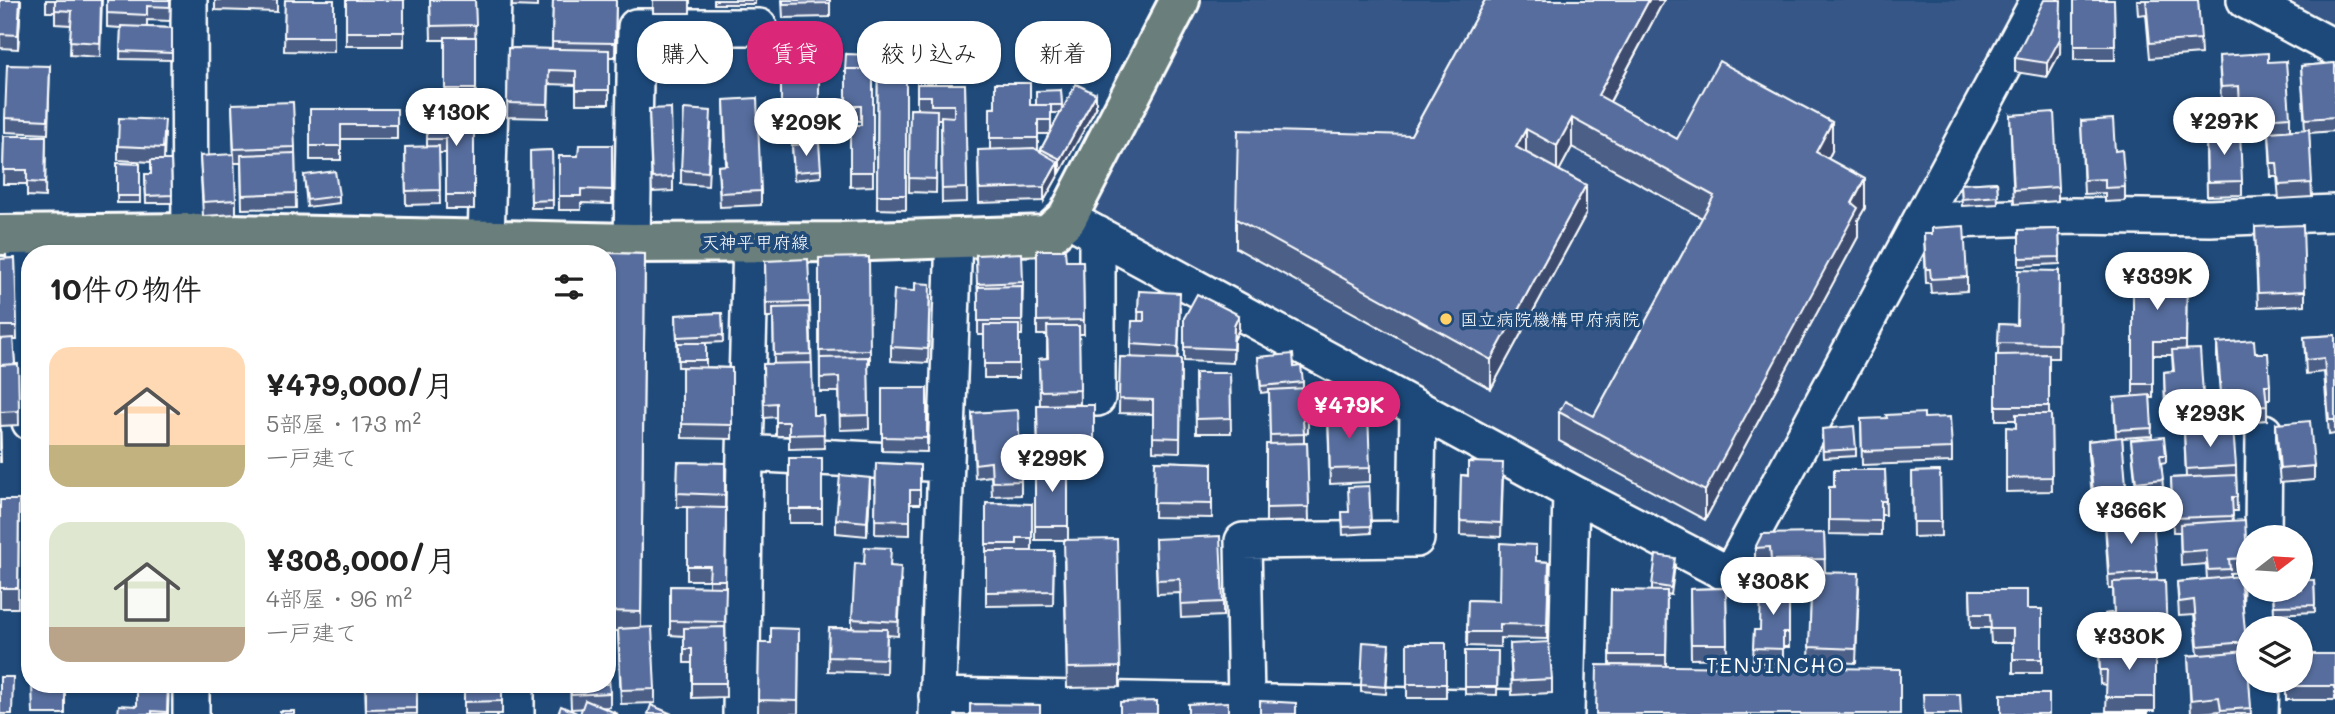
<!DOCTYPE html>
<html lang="ja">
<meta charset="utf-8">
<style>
:root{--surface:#fff;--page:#f6f6f6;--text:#222;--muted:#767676;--accent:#db2777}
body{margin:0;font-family:Mali,"Klee One",sans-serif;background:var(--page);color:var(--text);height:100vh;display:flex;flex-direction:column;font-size:26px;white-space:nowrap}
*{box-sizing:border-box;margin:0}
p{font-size:23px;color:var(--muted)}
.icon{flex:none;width:38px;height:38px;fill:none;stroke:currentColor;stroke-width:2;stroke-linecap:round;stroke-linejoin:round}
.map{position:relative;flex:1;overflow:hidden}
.drawer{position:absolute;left:21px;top:245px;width:595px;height:448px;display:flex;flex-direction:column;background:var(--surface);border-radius:28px;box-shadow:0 2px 5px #0004}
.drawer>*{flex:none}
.guide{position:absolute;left:637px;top:21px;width:665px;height:63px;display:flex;gap:14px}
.needle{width:46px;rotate:73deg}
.tools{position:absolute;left:2236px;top:525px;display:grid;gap:14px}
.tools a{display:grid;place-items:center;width:77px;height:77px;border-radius:50%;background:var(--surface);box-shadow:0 2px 5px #0004;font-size:35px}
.price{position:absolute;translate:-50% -60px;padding:0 16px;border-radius:24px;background:#fff;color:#222;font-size:23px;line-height:46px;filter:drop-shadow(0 2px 4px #0008)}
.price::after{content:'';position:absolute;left:50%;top:42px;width:21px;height:16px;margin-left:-10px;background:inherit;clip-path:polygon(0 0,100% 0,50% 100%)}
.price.on{background:var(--accent);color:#fff}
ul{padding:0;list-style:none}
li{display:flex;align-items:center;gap:21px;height:175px;padding:0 28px}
li span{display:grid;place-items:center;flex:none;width:196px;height:140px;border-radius:21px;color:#555}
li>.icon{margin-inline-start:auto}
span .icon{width:84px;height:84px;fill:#fffc;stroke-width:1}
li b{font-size:30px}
h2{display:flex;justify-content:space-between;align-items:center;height:84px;padding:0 28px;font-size:30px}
.pill{padding:0 24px;border-radius:28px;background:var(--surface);box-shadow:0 2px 5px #0004;font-size:24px;line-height:63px}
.pill.on{background:var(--accent);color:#fff}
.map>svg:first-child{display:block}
.built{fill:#345786}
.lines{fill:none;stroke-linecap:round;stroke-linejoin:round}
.minor-casing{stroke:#fff;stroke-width:40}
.major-casing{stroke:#fff;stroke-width:44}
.minor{stroke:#1f4a7a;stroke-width:35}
.major{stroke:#6b7f7c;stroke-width:38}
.wall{fill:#4b5e87;stroke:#fff;stroke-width:2;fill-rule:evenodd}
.shaded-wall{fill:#3d4c6e;stroke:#fff;stroke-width:2}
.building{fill:#576d9d;stroke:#fff;stroke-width:2}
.poi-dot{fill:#ffd166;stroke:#1f4a7a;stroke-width:2.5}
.labels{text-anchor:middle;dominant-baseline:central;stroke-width:7;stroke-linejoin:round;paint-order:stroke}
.street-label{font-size:18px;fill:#fff;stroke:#1f4a7a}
.poi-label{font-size:18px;fill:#fff;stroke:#1f4a7a;text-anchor:start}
.quarter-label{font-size:21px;letter-spacing:2px;fill:#fff;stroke:#1f4a7a}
</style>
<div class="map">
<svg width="2335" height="714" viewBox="0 0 2335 714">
<rect width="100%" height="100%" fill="#1f4a7a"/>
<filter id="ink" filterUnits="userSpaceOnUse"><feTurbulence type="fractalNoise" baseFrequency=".0143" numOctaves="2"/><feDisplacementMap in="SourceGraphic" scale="14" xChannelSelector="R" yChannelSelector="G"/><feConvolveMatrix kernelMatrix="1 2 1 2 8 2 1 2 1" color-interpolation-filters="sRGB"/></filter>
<g filter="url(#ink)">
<path class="built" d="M1180 0H2039L1730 575 1067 218Z
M2274 0H2335V34Z"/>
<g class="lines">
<defs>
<path id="minor" d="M189 0 190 254
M2245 0 2335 48
M1067 218 1571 492 1730 575 2039 0
M1922 221 2073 216 2210 218 2335 213
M1097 234V398
M24 235 30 422
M486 240 493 0
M632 243 636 27H759
M745 453 946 464
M2263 537 2264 432
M2261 628 2262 590
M937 696 1566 709
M1246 702 1243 541 1416 539 1418 409
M191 714V684
M516 714V684
M741 714 745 453 751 242
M937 714 954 237
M1566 714 1571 492
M2260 714 2261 681"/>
<path id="major" d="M0 235 190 233 632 243 841 242 1048 235 1067 218 1180 0"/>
</defs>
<use href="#minor" class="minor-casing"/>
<use href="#major" class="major-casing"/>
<use href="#minor" class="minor"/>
<use href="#major" class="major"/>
</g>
<path class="wall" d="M0 0H21L18 49 0 48Z
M46 0H102L100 57 70 55 71 25 55 24V12H46Z
M107 0H171L170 21 147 20V27L172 28V60L120 59 121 28 107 27Z
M215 0H277V12L215 10Z
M285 0H334V52L284 51Z
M346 0H404V46H346Z
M430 0H475L476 103H445V40H431Z
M512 0H537V7L512 6Z
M553 0H616L615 57H609V104H576V85L549 84 548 118 507 117 508 48 552 49Z
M653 0H690V13H653Z
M714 0H755V4H714Z
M782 0H830V17L783 18Z
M1485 0H1664L1610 102 1677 139 1832 151 1828 159 1865 208 1858 220V237L1705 520 1559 441V412L1594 416 1702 218 1572 147 1559 171 1586 214 1491 389 1236 248V219L1411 135Z
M2074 0H2114L2115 60H2074Z
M2137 0H2198L2201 54 2150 58 2146 14 2138 15Z
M878 33H906V210L877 209Z
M2060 53 2047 77 2015 72V58Z
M846 54 871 69H873V186L850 187V125H861V121L846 120Z
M2219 56 2268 62 2290 117V130H2305L2301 66 2335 63V131L2309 133 2312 197 2279 199 2277 177H2271L2269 133 2246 134 2245 122H2240L2239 100 2221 101Z
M50 66 48 134 5 132V118Z
M781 79H819V142L781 141Z
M917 84H965L967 202 942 203 941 119H937L936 193 909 192 910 109H917Z
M1061 90 1062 110 1096 108 1060 173 1058 172V176L1044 201 979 203 978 164 990 149V108L1036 105ZM1051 113H1061L1051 131ZM1038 134H1049L1041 149V152L1038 150Z
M724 100 761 191V205L720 207 718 166H726Z
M232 104 295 147 296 208 242 209 241 163H234Z
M310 109H397V139H341V160H310Z
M649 109 673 177V191L652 192Z
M427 112H474V209H446V153H439L440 204 406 205 405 147H427Z
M2010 115 2058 187V201L2014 204Z
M2081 121 2115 151 2125 187V201L2105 202V193L2084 194Z
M711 125 708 186 681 184V170Z
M165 134 164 160H171L172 203H146L145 174H151V162L118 160V146Z
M4 136H46L45 197 27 196V184H3Z
M612 145V204L581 203V210H559V156H578Z
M792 145 821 170V177L794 180Z
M2206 148 2242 181V195L2207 196Z
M552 150 553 208H531L530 151Z
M200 156 236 200V214L203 216Z
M117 163 140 164V203H117Z
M304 175 339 196V203L307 207Z
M1997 182 1998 204 1962 206 1961 184Z
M2255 227 2305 291V305L2258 307Z
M2059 229 2060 264 2019 266V230Z
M1924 234H1932L1967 277V291L1931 293 1930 283H1926Z
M1037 250 1066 261H1083L1084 334H1079L1080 404 1040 405 1039 359 1047 358V335H1037Z
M607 253 645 254 641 628 655 689V703L621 704 618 631H607Z
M976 255 1023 282 1022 335H1019V378H984V335H978V298Z
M15 258 17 340H13L15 364H18L19 425 0 426 1 462H0V259Z
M819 258 870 350V364H868L869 429 840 430 839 392H820Z
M765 261 810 302 813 415H823L824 448 789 449V436H776V417L764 418 763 364H774L773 317H766Z
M2187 261 2186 350 2204 409V423L2186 424V410L2165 411 2164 372 2173 371 2172 355H2153V398H2150L2152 436 2122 438 2128 519 2157 572V581L2167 639V653H2155V711H2106L2107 685 2100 684 2099 648H2106L2105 614 2114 613 2113 589H2109L2105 525 2095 526 2088 455V441L2116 438 2114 405 2133 396V269H2150Z
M2059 271 2058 358H2049V414H2051L2052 491 2006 492V427L2016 428V420H1996V355H1998L1999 324 2017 325Z
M915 291 930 298 928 363 891 361V347Z
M1139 291 1180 307 1178 359H1181L1180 452 1153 451V414L1119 413 1120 357 1131 358V344L1138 321Z
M722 313 723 342 706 343V367L732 368V439L682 438V367H678L676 315Z
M1184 318 1239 329 1234 340 1233 363 1184 361Z
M2335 335V434L2329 435 2324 372 2306 374 2304 337Z
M2217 343 2255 353 2270 385V399H2267V420L2240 422 2239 404 2221 406 2217 357Z
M1258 357 1294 367 1303 382V389L1308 419V433L1304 434V443H1307L1309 521 1266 522V444H1270L1269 392 1261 393Z
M1195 373H1230L1231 433H1196Z
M882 388H927V452L882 451Z
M1037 405H1094V460L1038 461Z
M972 413 1021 481V495L992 496 991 476 975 478Z
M1328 414 1370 468V482L1330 484Z
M1861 419 1952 448V462L1862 465Z
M2276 424 2314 466V480L2280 483 2276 438Z
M2184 431 2236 466 2237 511H2232L2233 521 2247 558V572L2230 573V577L2246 642 2251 714H2220L2219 711 2191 714 2188 656 2198 655 2194 615 2179 616 2177 582 2207 579 2206 564 2181 566 2180 532H2173L2171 478 2186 477Z
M1822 436 1856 449V456L1823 458Z
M2131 440 2166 455V462L2161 463 2163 487 2136 490Z
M789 458H822V523H789Z
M1155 461 1212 463V518L1154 517Z
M678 462 725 463V508L726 522 725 587 726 697 692 698V663H684V636L670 635V586L709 587V580H687V507H677Z
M1068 462V540H1035V463Z
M876 463 920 465V504H910V535L875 534Z
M1885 470 1886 515H1881V535L1829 534V487H1834Z
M1940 471 1941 536 1913 537 1912 472Z
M1461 475 1503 477 1501 537 1460 535Z
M1369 486 1371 533 1343 535 1342 512H1349Z
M870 492 867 536 836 533V519Z
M0 500H19L18 608H0Z
M986 503 1032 504V551H1054L1053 605 986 606Z
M1824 533 1825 572 1859 587 1856 663 1809 661 1812 573 1771 574 1770 561 1755 562V548Z
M1155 539 1223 602V616L1181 618 1180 593 1157 594Z
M1064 560 1120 667V687L1067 688Z
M1536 561 1549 562 1547 639 1500 638V647L1467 646 1468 600 1499 601Z
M1675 565 1671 595 1667 594 1666 666 1610 665 1611 590 1652 591V585Z
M891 566 901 581 898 636 887 635 886 673 828 671 829 628H852V619Z
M2314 580 2315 612 2274 614 2273 590Z
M1789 584V647H1783V663H1753L1754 630H1760Z
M1726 588 1727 658 1691 659 1690 589Z
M1970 590 2027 609H2042V673H2013V643H1991L1990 628H1971Z
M799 629 798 714H758L759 643H771Z
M1407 643H1446V698H1407Z
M1510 644 1552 679V693L1512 695Z
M1389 651 1386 694 1361 692V685Z
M1465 651H1498L1497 695 1465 694Z
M2335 654V700H2286V681Z
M169 684 168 714H118L137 706Z
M365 684H417V714H366Z
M464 684H502V714H464Z
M570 684H607L610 693V707L571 709Z"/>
<path class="shaded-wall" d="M20 0H21L18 49V35Z
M1649 0H1664L1598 124V95Z
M2061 12 2060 53 2047 77V63Z
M1096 94V108L1060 173V159Z
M1572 118V147L1557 175V146Z
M1832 122V151L1816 181V152Z
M1526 129V158L1516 147Z
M1058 162V176L1044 201V187Z
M1865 179V208L1858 220V237L1705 520V491Z
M1586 185V214L1491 389V360Z
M1239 315V329L1234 340 1233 363 1234 326Z
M870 478V492L867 536V522Z"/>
<path class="building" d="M0 0H20L18 35 0 34Z
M55 0H101L100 43 70 41 72 11 55 10Z
M107 0H170V7L147 6V15L107 13Z
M285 0H334V37H284Z
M346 0H404V32H346Z
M430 0H475L476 25 431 26Z
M553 0H616L615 43 552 42Z
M783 0H830V3L783 4Z
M1485 0H1649L1598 95 1677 139 1719 61 1832 122 1816 152 1865 179 1852 203 1858 208 1705 491 1559 412 1565 401 1594 416 1714 196 1572 118 1557 146 1526 129 1516 147 1586 185 1491 360 1236 219 1238 130 1411 135Z
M2044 0H2061L2060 39 2047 63 2015 58Z
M2074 0H2114L2115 46H2074Z
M2138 0H2198L2201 39 2150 43 2146 0Z
M121 26 172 28V53L120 51Z
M878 33H906V195H877Z
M445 37H476V89H445Z
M508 48 609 50V90H576V71L549 70 548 104 507 103Z
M2268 53V62L2286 61 2290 117 2246 120 2245 108H2240L2239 86 2221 87 2219 56Z
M846 54 871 55V69H846V71H845Z
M2335 63V117L2305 119 2301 66Z
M7 65 50 66 48 120 5 118Z
M846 69H873V172H850V125H861V106H846Z
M781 79H819V127H781Z
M995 83H1030V105H1051V120H1038V138H990V108H995Z
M917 84H965L967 188 942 189 941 116 954 117V105H931V96H917Z
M1076 84 1096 94 1060 159 1041 149Z
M1061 90 1062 105H1036V91Z
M757 98 761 191 720 193 718 166 727 165 724 100Z
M293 102 295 147 234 149 232 104Z
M671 108 673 177 652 178 649 109Z
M310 109H397V125H341V146H310Z
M684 109 711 111 708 172 681 170Z
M910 109 937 110 936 179 909 178Z
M427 112H474V195H446V139H427Z
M2054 112 2058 187 2014 190 2010 115Z
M119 118 165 120 163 148 118 146Z
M2113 119 2115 151 2122 150 2125 187 2105 188V179L2084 180 2081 121Z
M2309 129 2312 183 2279 185 2277 163H2271L2269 132Z
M2240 132 2242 181 2207 182 2206 134Z
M4 136H46L45 183 27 182V170H3Z
M819 143 821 170 794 172 792 145Z
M579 145H612V190L581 189V196H559V156H578Z
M439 146 440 190 406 191 405 147Z
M1034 148 1058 162 1044 187 979 189 978 150Z
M552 150 553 200 531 201 530 151Z
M295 153 296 193 242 195 241 155Z
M234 154 236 200 203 202 200 156Z
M151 160H171L172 195 146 196 145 174H151Z
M117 163 140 164V196H117Z
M335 171 339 196 307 200 304 175Z
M1997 182 1998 196 1962 199 1961 184Z
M2303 225 2305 291 2258 293 2255 227Z
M1964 226 1967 277 1931 279 1930 269H1926L1924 234H1932V228Z
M2059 229 2060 257 2019 258V230Z
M1037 250H1065L1066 261H1083L1084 320 1037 321Z
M370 252V254H341V253Z
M399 252V254H375V253Z
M479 252 506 253V254H479Z
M539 252H585L584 254H539Z
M405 253H454V254H405Z
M607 253 645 254 641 612 607 611Z
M1022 253 1023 282 977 284 976 255Z
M869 257 870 350 819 351V258Z
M15 258 17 326H0V259Z
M808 259 810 302 766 303 765 261Z
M2150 261H2187L2186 341H2153V384H2133V269H2150Z
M2018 270 2059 271 2058 344 1998 343 1999 324 2017 325Z
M915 283 930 284 928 349 891 347 894 290 915 291Z
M1022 286V321H978V287Z
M1139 291 1180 293 1178 347 1131 344 1132 321H1144V312H1138Z
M1197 294 1239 315 1234 326 1233 349 1184 347V318Z
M809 307 811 354 774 355 773 308Z
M722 313 723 335 677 337 676 315Z
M984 325H1019V364H984Z
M1047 326H1079L1080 390 1040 391 1039 359 1048 358Z
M2335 335V420H2329L2324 358 2306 360 2304 337Z
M13 338 15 364 0 365V339Z
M2254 340 2255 353H2268L2270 385H2265L2267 406 2240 408 2239 390 2221 392 2217 343Z
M678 343H706V360H678Z
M2200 349 2204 409 2186 410V396L2165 397 2164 372 2174 371 2172 350Z
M1293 354 1294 367 1301 366 1303 382 1261 386 1258 357Z
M2049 354V406H1996V355Z
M868 357 869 415 840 416 839 377 820 378V358Z
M1120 357 1181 359 1180 438 1153 437V400L1119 399Z
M812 363 813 415H823L824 434 789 435V422H776V403L764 404 763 364Z
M18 364 19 411 0 412V365Z
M682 367 732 368V425L682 424Z
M1195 373H1230L1231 418 1196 419Z
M882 388H927V438L882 437Z
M1307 388 1308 419 1303 420 1304 434 1270 435 1269 390Z
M2150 395 2152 428 2116 430 2114 398Z
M1037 405H1094V446L1038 447Z
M1018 410 1021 481 992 482 991 462 975 464 972 413Z
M1368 412 1370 468 1330 469 1328 414Z
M0 413 1 448H0Z
M1924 413V418L1950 417 1952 448 1862 451 1861 419 1887 418 1886 415Z
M2016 414H2051L2052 477 2006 478V427L2016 428Z
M2310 421 2314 466 2280 469 2276 424Z
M1854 426 1856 449 1823 451 1822 429Z
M2233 428 2236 466 2186 469 2184 431Z
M2122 437 2128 509 2095 512 2088 441Z
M2164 437 2166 455H2160L2163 479 2136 482 2131 440Z
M1307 443 1309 507 1266 508V444Z
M789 458H822V509H789Z
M1155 461 1212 463V504L1154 503Z
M678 462 725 463V495L677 493Z
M1068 462V526H1035V463Z
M1468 462 1503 463 1501 523 1460 521 1461 475 1468 476Z
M876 463 920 465V490H910V521L875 520Z
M1834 470H1885L1886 501H1881V521L1829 520V487H1834Z
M1940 471 1941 522H1913L1912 472Z
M840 475 870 478 867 522 836 519Z
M2236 475 2237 497H2232L2233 516 2173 518 2171 478Z
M1369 486 1371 526 1343 527 1342 512H1349L1348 487Z
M0 500H19L18 588H0Z
M986 503 1032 504V538H1017V544H986Z
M687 507 726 508 725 580H709L710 566H687Z
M2153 517 2157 572 2109 575 2105 521Z
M2245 520 2247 558 2229 559 2230 569 2208 570 2206 550 2181 552 2180 524Z
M1824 533 1825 559 1771 560 1770 547 1755 548 1762 534Z
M1220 536 1223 602 1181 604 1180 579 1157 580 1155 539Z
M1117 539 1120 667 1067 668 1064 540Z
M1500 543 1536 545V561L1549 562 1547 625 1500 624V632H1467L1468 600 1499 601Z
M865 547 891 548 890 566 901 567 898 622 852 619 855 563 864 564Z
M986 551H1054L1053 591 986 592Z
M1656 555 1675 558 1671 588 1652 585Z
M1812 572 1859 573 1856 649 1809 647Z
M2240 576 2246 642 2198 646 2194 600 2179 602 2177 582Z
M2165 580 2167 639 2106 640 2105 614 2114 613 2113 582Z
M2301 580H2314L2315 605 2274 606 2273 590H2301Z
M1761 584H1789V633H1783V649L1753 648 1754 630H1760Z
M670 586 726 587 725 622 670 621Z
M1726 588 1727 644H1691L1690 589Z
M1611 590 1667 591 1666 655H1610Z
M1970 590H2027V609H2042V659H2013V629H1991L1990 614H1971Z
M652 627 655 689 621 690 618 629Z
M725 627 726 683H692V649H684V628Z
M771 628 799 629 798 701 758 700 759 643H771Z
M829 628 887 629 886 659 828 657Z
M1363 642 1389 644 1386 687 1361 685Z
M1549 642 1552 679 1512 681 1510 644Z
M1407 643H1446V684H1407Z
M607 647 610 693 571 695V684H607Z
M2099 648H2155V697H2106L2107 670H2100Z
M1465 651H1498L1497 687H1465Z
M2247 651 2251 708 2221 710 2219 697 2191 700 2188 656Z
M2301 654H2335V686H2286V681H2301Z
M1597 665 1900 669V714H1596Z
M0 677H13L12 714H0Z
M32 684H65V714H33Z
M137 684H168L167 712 152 711V714H118L119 705 137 706Z
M366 684H417V708L366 709Z
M464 684H502V701L464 702Z
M1923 694H1960L1961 714H1924Z
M2001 694H2049V714H2001Z
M585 700 618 714H580Z
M1157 701V714H1120V702Z
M1260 701 1296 703V714H1260Z
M1228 702V714H1188V704Z
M970 704 1040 705V714H970Z
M651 705 672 714H648Z
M561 706 579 714H558Z
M280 711H294V714H280Z
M2148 712V714H2095V713Z"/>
</g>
<circle class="poi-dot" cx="1446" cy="319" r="7"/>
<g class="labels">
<g class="street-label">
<text x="755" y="242">天神平甲府線</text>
</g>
<g class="poi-label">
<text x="1460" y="319">国立病院機構甲府病院</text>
</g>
<g class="quarter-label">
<text x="1776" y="664">TENJINCHO</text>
</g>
</g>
</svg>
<div class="tools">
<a><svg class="needle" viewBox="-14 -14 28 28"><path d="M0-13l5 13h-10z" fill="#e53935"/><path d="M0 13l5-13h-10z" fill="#767676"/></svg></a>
<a><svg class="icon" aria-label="layers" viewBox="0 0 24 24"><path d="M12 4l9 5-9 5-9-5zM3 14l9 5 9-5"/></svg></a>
</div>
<b class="price" style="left:456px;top:148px">¥130K</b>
<b class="price" style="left:2224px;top:157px">¥297K</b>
<b class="price" style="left:806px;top:158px">¥209K</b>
<b class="price" style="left:2157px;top:312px">¥339K</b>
<b class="price on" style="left:1349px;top:441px">¥479K</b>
<b class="price" style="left:2210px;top:449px">¥293K</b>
<b class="price" style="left:1052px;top:494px">¥299K</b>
<b class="price" style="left:2131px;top:546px">¥366K</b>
<b class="price" style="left:1773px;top:617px">¥308K</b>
<b class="price" style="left:2129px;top:672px">¥330K</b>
<div class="guide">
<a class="pill">購入</a>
<a class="pill on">賃貸</a>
<a class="pill">絞り込み</a>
<a class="pill">新着</a>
</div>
<section class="drawer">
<h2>10件の物件<svg class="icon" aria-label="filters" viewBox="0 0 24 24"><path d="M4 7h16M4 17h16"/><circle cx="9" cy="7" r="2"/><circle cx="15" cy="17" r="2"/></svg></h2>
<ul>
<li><span style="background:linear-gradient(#ffd9b3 70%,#c2b280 0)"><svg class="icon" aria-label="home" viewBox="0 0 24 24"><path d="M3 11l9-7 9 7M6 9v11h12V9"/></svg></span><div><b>¥479,000/月</b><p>5部屋 · 173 m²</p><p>一戸建て</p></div></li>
<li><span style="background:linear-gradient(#dfe7d0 75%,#b9a48a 0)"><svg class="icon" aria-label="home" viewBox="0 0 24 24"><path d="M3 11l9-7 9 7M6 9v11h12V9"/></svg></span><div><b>¥308,000/月</b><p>4部屋 · 96 m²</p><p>一戸建て</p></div></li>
</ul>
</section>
</div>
